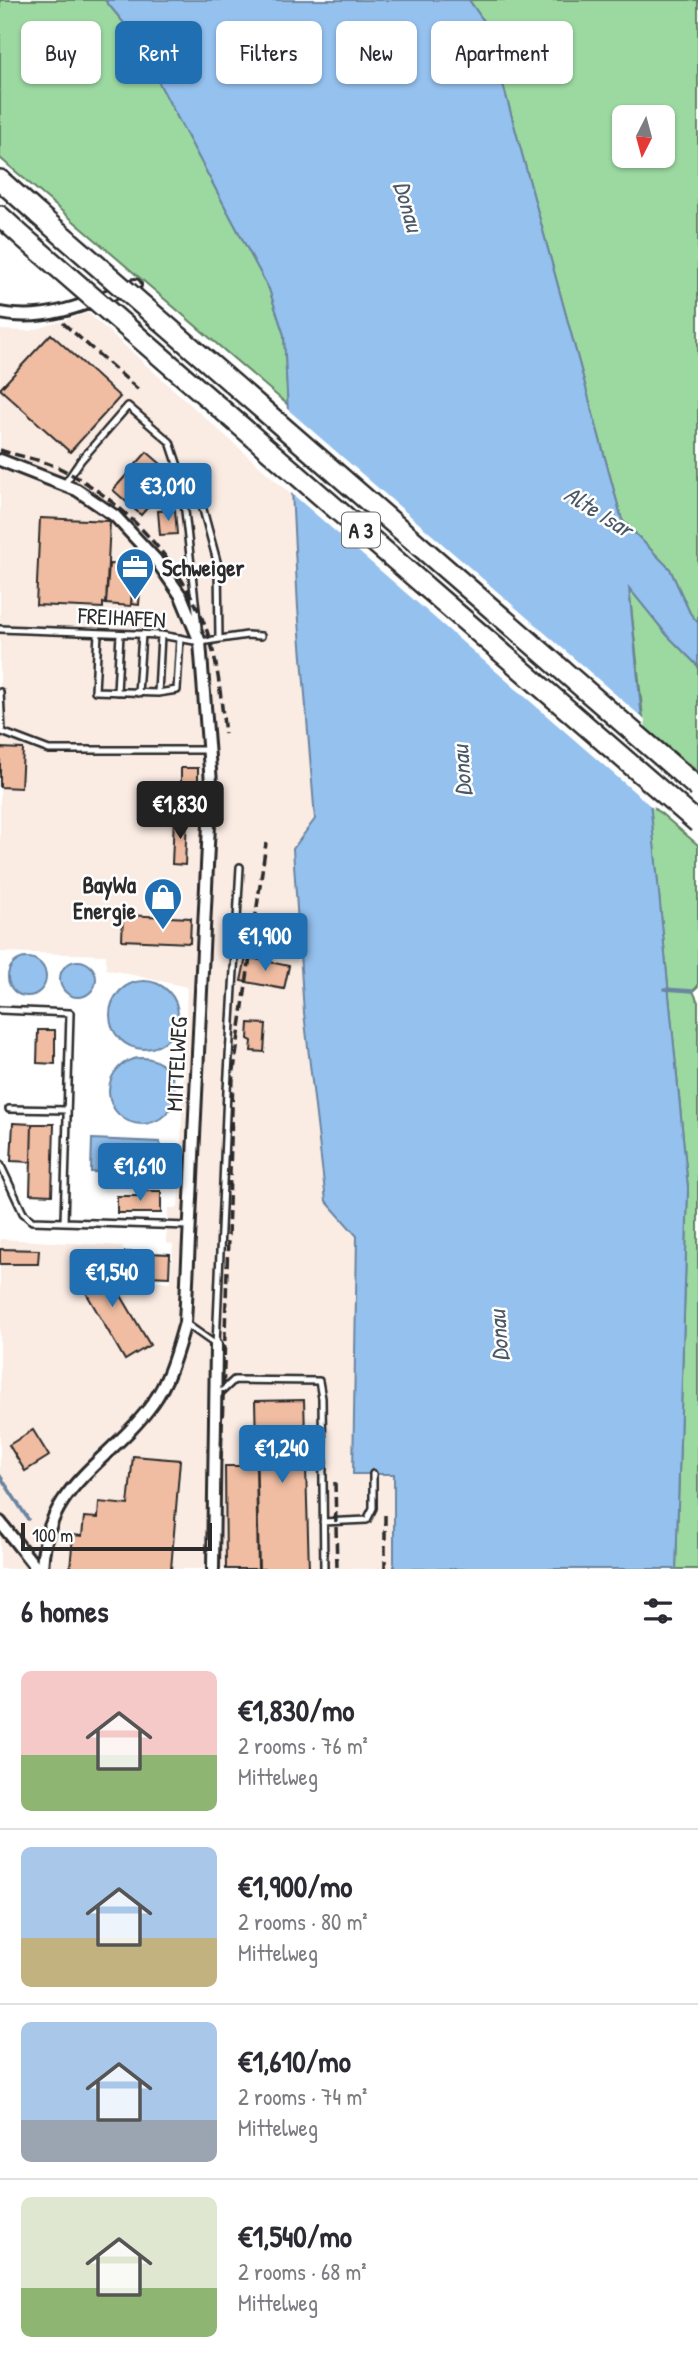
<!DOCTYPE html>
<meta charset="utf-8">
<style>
:root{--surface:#fff;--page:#f2f2f3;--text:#2b2b33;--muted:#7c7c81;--line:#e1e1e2;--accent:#1f6fb2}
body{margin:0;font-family:"Patrick Hand",sans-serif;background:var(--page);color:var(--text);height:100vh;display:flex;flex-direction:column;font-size:26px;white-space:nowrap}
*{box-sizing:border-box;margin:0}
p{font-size:23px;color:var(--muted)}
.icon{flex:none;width:38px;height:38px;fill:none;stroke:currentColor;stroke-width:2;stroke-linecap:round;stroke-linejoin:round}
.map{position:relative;height:1569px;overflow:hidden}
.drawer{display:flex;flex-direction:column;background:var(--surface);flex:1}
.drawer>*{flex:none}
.guide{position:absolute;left:21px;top:21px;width:656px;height:63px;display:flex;gap:14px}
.needle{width:46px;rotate:186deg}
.buttons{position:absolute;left:612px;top:105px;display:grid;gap:14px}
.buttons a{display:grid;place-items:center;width:63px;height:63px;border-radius:10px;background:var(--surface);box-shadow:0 2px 5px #0004;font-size:35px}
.scale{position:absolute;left:21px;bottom:18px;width:191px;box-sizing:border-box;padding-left:7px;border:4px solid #2b2b2b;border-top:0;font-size:19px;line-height:24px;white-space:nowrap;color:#2b2b2b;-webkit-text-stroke:5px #fff;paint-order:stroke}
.price{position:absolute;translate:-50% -60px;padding:0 16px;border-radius:7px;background:var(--accent);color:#fff;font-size:23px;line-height:46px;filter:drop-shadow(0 2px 4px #0008)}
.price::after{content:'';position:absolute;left:50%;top:42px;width:21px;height:16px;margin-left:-10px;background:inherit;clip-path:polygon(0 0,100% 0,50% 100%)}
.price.selected{background:#222;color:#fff}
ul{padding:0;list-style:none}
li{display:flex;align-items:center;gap:21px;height:175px;padding:0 21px}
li+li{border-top:2px solid var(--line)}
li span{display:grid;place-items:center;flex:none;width:196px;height:140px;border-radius:10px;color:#555}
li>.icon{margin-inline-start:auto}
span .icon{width:84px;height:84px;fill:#fffc;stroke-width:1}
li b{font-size:30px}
h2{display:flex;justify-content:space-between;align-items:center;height:84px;padding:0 21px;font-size:30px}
.pill{padding:0 24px;border-radius:10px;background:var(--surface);box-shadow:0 2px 5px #0004;font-size:24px;line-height:63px}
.pill.selected{background:var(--accent);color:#fff}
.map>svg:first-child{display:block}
.built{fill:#faebe3}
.green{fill:#9cd9a1;stroke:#648266;stroke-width:2;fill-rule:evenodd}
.water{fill:#95c1ee;stroke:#6b85a0;stroke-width:2}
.pier{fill:#fff}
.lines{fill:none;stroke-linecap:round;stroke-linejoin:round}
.stream{stroke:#6b85a0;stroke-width:3.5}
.building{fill:#f0bda2;stroke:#2b2b2b;stroke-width:2}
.lane-casing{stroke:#2b2b2b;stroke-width:10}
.street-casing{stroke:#2b2b2b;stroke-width:16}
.highway-casing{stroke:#2b2b2b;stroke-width:24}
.lane{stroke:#fff;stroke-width:5}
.street{stroke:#fff;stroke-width:10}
.highway{stroke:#fff;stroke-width:19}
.rail{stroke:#2b2b2b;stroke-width:3.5;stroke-dasharray:10 5;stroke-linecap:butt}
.highway-bridge-casing{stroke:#2b2b2b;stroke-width:24;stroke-linecap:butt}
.highway-bridge{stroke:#fff;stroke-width:19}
.labels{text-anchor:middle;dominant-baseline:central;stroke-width:5;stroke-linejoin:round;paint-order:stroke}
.shield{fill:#fff;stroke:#6b6b6b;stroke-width:2}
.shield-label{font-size:21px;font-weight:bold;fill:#2b2b2b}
.poi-label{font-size:23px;font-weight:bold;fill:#2b2b2b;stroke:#fff;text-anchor:start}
.street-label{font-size:23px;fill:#2b2b2b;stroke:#fff}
.water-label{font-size:24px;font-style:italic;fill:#4b5866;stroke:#fff}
</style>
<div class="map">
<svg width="698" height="1569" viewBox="0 0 698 1569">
<rect width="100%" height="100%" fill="#fff"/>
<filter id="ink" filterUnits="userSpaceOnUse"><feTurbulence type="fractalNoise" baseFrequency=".0143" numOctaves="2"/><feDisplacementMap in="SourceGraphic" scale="14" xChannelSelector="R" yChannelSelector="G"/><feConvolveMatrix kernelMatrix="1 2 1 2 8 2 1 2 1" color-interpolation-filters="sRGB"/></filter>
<g filter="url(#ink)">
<path class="built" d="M88 313 294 497 298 608 315 819 293 850 304 1013 326 1201 357 1236 354 1473 394 1474V1569H0V1239L123 1246 122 1278 171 1282 173 1244 166 1243 168 1208H178L179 1186 170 1185V1172H180L187 987 106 969V955L0 952V330L30 331Z"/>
<path class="green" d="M0 0H105L133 34 269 289 284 335 288 405 0 158Z
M469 0H698V623L690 613 670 569 622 520 487 26ZM625 117H663V156H625Z
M629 587 667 635 698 666V772L644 727Z
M650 804 698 845V986L693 991 698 1002V1569H676L688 1188Z"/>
<path class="water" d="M105 0H469L487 26 622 520 670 569 690 613 698 623V666L667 635 629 588 688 1188 676 1569H394V1474H353L357 1236 326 1201 304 1013 293 849 315 819 298 608 284 335 269 289 133 34Z
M8 977a19 19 0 1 1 38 0a19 19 0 1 1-38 0Z
M60 979a18 18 0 1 1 36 0a18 18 0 1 1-36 0Z
M110 1015a34 34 0 1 1 68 0a34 34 0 1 1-68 0Z
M109 1091a33 33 0 1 1 66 0a33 33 0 1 1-66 0Z
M92 1139 160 1142 158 1174 91 1172Z"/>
<path class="pier" d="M285 407 645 720 654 809 290 492Z"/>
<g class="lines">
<path class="stream" d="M664 989 693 991
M0 1476 28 1519"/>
</g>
<path class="building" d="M51 334 120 397 70 452 0 389Z
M147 452 175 476 141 515 113 490Z
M175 510 177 534 160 535 158 511Z
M40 518 110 521 106 604 103 603V608L36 605Z
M109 564 144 566 143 578 133 577 131 606 106 604Z
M132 589 140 590 139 605 131 604Z
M0 748 23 749 21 788 0 787Z
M181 768H198V797H181Z
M174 817H187L185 865 172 864Z
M123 915 191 918 190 943 122 940Z
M246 957 289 966 284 989 241 981Z
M249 1023 266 1024 264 1052 251 1051 252 1041 248 1039Z
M38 1030H55V1064L37 1063Z
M13 1123 32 1124 31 1162 11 1161Z
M32 1124H54L52 1195 30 1194Z
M138 1191H161V1213H117V1196H138Z
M0 1249 39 1250 38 1264H0Z
M125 1252 170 1254 169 1277 124 1275Z
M99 1258 150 1345 125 1360 74 1272Z
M304 1400 309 1569H259L255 1401Z
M33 1430 49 1456 25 1471 9 1445Z
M133 1456 180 1460 171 1569H70L73 1535 82 1536 84 1517 98 1518 99 1502 128 1505Z
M225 1466H256L258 1569H226Z"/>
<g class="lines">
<defs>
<path id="lane" d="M182 472 198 491 218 565 219 639
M64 485 81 460 128 406 170 442 181 475 198 628
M0 629 161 635 200 642 247 635 261 636
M98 633 95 691 158 693 177 690 180 638
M0 692 2 732 49 750H209
M117 692 120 634
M138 693 142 634
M158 693 161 635
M0 1010 70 1013 64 1222
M9 1109 67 1110
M0 1164 23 1213 32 1221 189 1226
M185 1323 216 1345
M216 1345 227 1091 240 867
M216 1397 234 1380 319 1381 322 1398 324 1569
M323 1522 367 1520 373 1508V1474"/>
<path id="street" d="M0 313C47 323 92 302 135 285
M0 460 77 490 115 516 156 560 181 596 200 642 211 783 185 1323C177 1350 170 1379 153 1403 110 1463 45 1484 42 1569
M0 1522 37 1569
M213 1569 216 1345"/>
<path id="highway" d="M0 180 39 215
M0 216 23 237"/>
</defs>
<use href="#lane" class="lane-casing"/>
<use href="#street" class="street-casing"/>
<use href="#highway" class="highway-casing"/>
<use href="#lane" class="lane"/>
<use href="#street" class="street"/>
<use href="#highway" class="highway"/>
<path class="rail" d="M63 323 140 391
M0 450C18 456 39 459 57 467 122 497 185 566 208 634 219 666 221 701 225 734
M221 1461 233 1077 266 843
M335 1482 337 1569
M385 1515V1569"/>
<defs>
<path id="highway-bridge" d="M39 215 698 788
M23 237 698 823"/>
</defs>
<use href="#highway-bridge" class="highway-bridge-casing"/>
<use href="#highway-bridge" class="highway-bridge"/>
</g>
</g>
<defs>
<symbol id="office-pin" viewBox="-11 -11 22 30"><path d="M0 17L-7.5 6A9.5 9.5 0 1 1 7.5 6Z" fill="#1f6fb2" stroke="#fff"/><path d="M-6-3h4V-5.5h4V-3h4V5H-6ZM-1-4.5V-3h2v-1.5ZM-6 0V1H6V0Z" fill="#fff"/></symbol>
<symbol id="shop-pin" viewBox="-11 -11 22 30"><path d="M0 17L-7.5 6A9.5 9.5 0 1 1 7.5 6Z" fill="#1f6fb2" stroke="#fff"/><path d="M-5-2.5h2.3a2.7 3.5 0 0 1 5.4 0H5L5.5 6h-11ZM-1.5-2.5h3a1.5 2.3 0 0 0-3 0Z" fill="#fff"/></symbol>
</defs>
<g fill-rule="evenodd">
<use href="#office-pin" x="113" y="545" width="44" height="60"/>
<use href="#shop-pin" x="141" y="875" width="44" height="60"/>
</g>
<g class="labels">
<rect class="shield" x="342" y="512.5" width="38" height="35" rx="5"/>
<g class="shield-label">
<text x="361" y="530">A 3</text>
</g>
<g class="poi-label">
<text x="162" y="567">Schweiger</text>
<text x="136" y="884" text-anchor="end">BayWa<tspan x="136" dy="26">Energie</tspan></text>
</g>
<g class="street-label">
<text transform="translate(122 617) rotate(3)">FREIHAFEN</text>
<text transform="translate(176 1064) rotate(-87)">MITTELWEG</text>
</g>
<g class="water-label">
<text transform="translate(409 206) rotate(74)">Donau</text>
<text transform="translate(599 511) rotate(32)">Alte Isar</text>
<text transform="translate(461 771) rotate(-94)">Donau</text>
<text transform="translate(498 1336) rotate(-94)">Donau</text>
</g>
</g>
</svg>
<div class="buttons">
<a><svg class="needle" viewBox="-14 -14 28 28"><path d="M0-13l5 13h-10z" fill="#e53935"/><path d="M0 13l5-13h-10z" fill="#7c7c81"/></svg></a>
</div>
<div class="scale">100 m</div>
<b class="price" style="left:168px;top:523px">€3,010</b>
<b class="price selected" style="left:180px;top:841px">€1,830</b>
<b class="price" style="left:265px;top:973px">€1,900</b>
<b class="price" style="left:140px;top:1203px">€1,610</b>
<b class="price" style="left:112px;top:1309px">€1,540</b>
<b class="price" style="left:282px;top:1485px">€1,240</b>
<div class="guide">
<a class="pill">Buy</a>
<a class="pill selected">Rent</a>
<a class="pill">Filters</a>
<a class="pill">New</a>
<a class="pill">Apartment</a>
</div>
</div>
<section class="drawer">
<h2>6 homes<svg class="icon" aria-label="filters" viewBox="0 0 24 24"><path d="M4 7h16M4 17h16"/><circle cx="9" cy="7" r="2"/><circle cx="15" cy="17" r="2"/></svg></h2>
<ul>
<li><span style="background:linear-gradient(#f6c9c9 60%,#8fb573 0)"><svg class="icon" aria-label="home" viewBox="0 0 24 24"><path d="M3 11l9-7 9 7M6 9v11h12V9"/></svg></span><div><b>€1,830/mo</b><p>2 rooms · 76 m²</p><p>Mittelweg</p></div></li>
<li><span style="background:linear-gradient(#a9c7e8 65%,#c2b280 0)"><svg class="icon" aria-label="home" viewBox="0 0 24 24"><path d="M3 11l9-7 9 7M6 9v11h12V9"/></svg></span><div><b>€1,900/mo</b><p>2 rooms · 80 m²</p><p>Mittelweg</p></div></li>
<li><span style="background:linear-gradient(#a9c7e8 70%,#9aa5b1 0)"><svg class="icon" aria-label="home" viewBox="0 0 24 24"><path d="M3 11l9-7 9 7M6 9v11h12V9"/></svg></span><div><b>€1,610/mo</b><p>2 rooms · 74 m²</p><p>Mittelweg</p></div></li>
<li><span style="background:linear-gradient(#dfe7d0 65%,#8fb573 0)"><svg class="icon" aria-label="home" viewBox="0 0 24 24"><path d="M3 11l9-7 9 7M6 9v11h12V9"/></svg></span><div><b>€1,540/mo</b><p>2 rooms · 68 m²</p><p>Mittelweg</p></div></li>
</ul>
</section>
